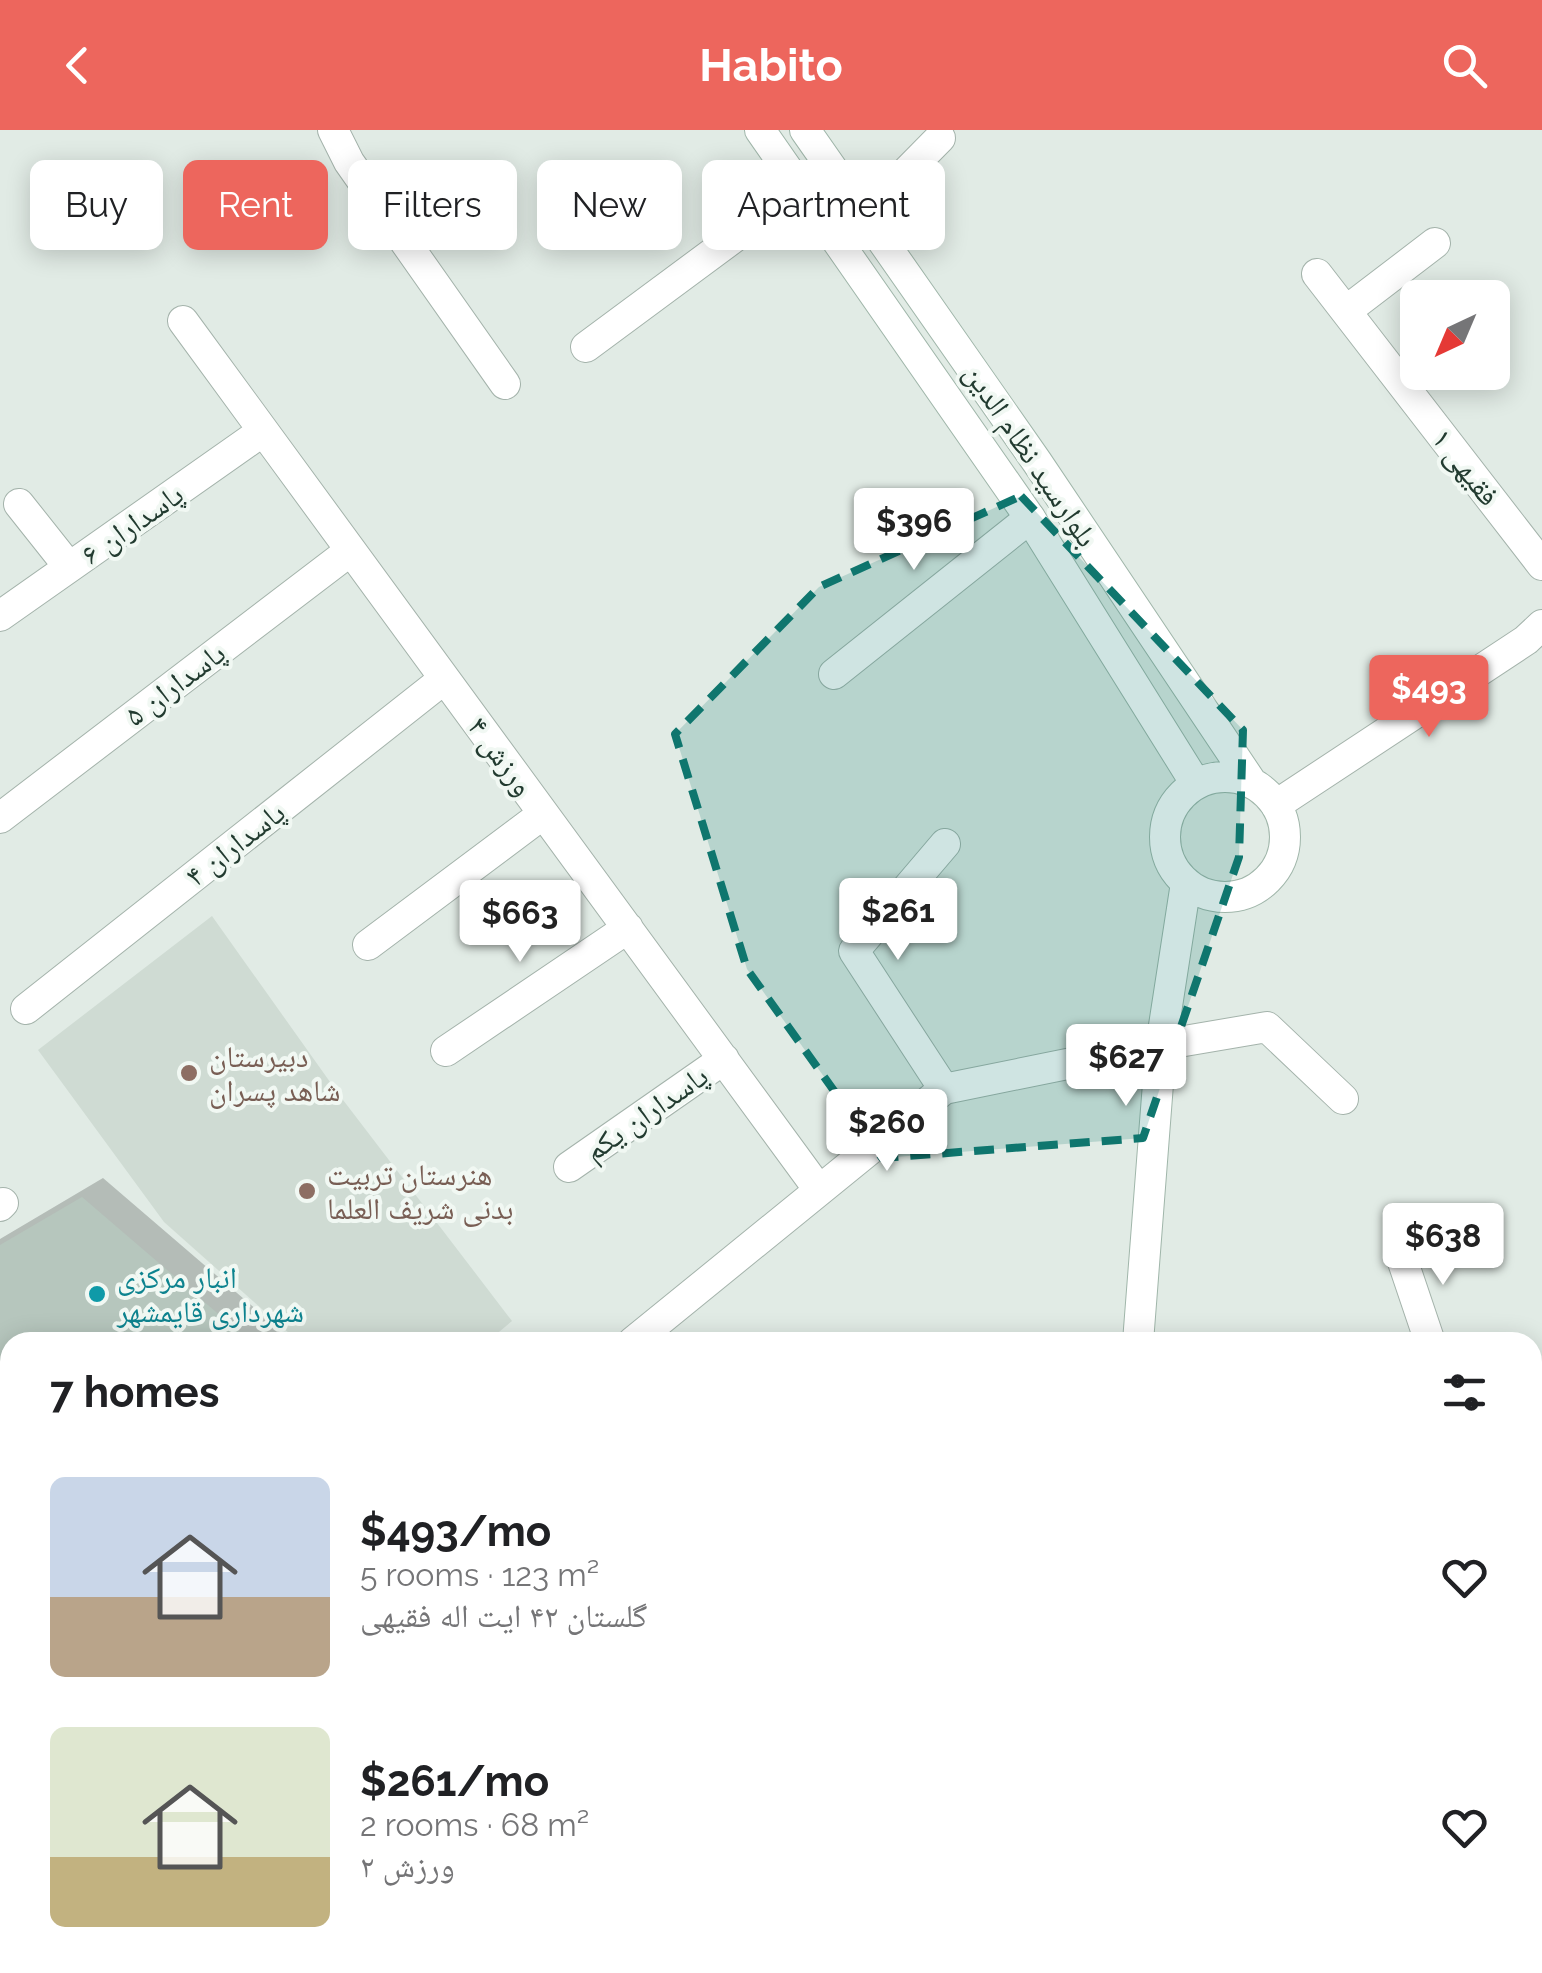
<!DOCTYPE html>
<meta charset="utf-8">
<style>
:root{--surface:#fff;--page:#f6f6f6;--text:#202124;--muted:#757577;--accent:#ed665d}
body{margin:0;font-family:Raleway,"Noto Naskh Arabic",sans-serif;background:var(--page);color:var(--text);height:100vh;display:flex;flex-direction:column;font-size:38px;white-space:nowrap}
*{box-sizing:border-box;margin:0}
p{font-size:32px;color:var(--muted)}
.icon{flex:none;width:55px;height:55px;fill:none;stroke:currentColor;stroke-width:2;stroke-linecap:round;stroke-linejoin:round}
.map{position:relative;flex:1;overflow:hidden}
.sheet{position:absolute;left:0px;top:1202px;width:1542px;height:642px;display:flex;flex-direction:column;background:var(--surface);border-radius:30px 30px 0 0;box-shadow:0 5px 25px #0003}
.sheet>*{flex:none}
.banner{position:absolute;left:30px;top:30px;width:1000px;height:90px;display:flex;gap:20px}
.needle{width:65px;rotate:224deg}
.buttons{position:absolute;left:1400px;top:150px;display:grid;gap:20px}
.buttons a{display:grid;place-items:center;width:110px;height:110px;border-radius:15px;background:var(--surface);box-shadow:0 5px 25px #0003;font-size:50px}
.price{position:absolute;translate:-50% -85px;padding:0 22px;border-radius:10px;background:#fff;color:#222;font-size:32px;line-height:65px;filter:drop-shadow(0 2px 5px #0008)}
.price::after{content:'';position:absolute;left:50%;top:60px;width:30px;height:22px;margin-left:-15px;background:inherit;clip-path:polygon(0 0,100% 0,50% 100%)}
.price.on{background:var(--accent);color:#fff}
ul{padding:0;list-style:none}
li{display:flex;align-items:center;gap:30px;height:250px;padding:0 50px}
li span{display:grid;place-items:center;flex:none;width:280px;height:200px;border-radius:15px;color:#555}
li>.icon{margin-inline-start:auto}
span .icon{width:120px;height:120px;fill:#fffc;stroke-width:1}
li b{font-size:42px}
h2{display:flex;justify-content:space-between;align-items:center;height:120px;padding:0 50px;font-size:42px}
.tag{padding:0 35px;border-radius:15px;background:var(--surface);box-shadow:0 5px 25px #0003;font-size:35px;line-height:90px}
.tag.on{background:var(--accent);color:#fff}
header{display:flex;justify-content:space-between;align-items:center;height:130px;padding:0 50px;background:var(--accent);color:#fff;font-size:45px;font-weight:700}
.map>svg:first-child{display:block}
.built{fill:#cfdbd3}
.shadow{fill:#0003}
.building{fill:#b6c6bd}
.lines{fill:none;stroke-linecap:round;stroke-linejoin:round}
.minor-casing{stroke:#a4b3ab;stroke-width:32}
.tertiary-casing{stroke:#a4b3ab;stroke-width:32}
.secondary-casing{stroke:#a0b6aa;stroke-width:32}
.minor{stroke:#fff;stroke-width:30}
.tertiary{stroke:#fff;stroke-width:30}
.secondary{stroke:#fff;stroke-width:30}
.marked{fill:#0f766e;fill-opacity:0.2;stroke:#0f766e;stroke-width:8;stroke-dasharray:20 12;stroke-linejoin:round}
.education-dot{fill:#8d6e63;stroke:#f1f8f3;stroke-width:4}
.culture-dot{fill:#0f9aa8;stroke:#f1f8f3;stroke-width:4}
.labels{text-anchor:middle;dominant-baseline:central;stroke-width:8;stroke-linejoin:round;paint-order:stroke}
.street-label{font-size:30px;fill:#223b30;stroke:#f1f8f3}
.education-label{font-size:30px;fill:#785e54;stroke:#f1f8f3;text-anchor:start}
.culture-label{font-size:30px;fill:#0d838f;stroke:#f1f8f3;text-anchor:start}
</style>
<header><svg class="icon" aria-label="back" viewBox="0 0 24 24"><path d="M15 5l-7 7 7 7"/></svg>Habito<svg class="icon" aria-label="search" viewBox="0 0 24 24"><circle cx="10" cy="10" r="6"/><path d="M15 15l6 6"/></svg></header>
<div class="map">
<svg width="1542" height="1843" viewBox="0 0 1542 1843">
<rect width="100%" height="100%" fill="#e1ebe5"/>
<path class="built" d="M212 786 340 966 512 1191 487 1212H299L164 1092 38 920Z"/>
<path class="shadow" d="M103 1048 294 1212H10V1247L0 1235V1109Z
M1532 1417 1542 1418V1580L1532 1576Z"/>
<path class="building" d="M82 1067 251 1212H10V1251L0 1239V1115Z
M1532 1447 1542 1448V1582L1532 1579Z"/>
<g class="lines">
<defs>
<path id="minor" d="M333 0 349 32 505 254
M865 84 940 8
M1317 144 1542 435
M1346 181 1435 113
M183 191 819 1060
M586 217 802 57
M19 374 69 437
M0 486 263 301
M834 544 1030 388
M1276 675 1526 510 1542 495
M0 688 350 421
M368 815 543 684
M26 879 444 549
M1161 915 1267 897 1343 969
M446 921 628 798
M944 959 854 821 945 714
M569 1037 724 929
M0 1076 3 1073
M1400 1123 1430 1212
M0 1353 10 1369
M1532 1622 1542 1625
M0 1749 10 1762
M65 1835 71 1843
M648 1842 659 1835
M200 1843 212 1835"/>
<path id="tertiary" d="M633 1212 944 959 1161 915
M0 1545 10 1539"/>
<path id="secondary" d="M760 0 1030 388 1196 654
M805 0 1037 332 1252 653
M1165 707a60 60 0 1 1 120 0a60 60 0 1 1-120 0Z
M1138 1212 1161 915 1186 753
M1189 1835 1190 1843"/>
</defs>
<use href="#minor" class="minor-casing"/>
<use href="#tertiary" class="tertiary-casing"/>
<use href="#secondary" class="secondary-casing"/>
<use href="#minor" class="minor"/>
<use href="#tertiary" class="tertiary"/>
<use href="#secondary" class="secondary"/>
</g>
<path class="marked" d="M1021 366 1243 600 1239 727 1143 1008 882 1028 747 839 675 604 819 457Z"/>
<g class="education-dot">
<circle cx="189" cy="943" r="10"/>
<circle cx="307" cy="1061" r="10"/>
</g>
<circle class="culture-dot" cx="97" cy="1164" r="10"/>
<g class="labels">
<g class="street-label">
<text transform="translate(1031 325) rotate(56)">بلوارسید نظام الدین</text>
<text transform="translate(1466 337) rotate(52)">فقیهی ۱</text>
<text transform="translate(132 394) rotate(-35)">پاسداران ۶</text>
<text transform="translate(175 554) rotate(-37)">پاسداران ۵</text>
<text transform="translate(501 626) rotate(54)">ورزش ۴</text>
<text transform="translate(235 714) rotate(-38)">پاسداران ۴</text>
<text transform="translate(646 983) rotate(-35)">پاسداران یکم</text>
</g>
<g class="education-label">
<text x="209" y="926">دبیرستان<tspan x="209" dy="34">شاهد پسران</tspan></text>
<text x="327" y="1044">هنرستان تربیت<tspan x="327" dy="34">بدنی شریف العلما</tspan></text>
</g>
<g class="culture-label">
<text x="117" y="1147">انبار مرکزی<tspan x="117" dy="34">شهرداری قایمشهر</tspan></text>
</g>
</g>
</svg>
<div class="buttons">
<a><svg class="needle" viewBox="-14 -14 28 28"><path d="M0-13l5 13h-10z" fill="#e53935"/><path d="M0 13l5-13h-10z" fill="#757577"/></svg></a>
</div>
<b class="price" style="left:914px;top:443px">$396</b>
<b class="price on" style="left:1429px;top:610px">$493</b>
<b class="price" style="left:898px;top:833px">$261</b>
<b class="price" style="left:520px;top:835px">$663</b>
<b class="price" style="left:1126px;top:979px">$627</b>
<b class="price" style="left:887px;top:1044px">$260</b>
<b class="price" style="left:1443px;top:1158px">$638</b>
<div class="banner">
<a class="tag">Buy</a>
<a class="tag on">Rent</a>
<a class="tag">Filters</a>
<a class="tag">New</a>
<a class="tag">Apartment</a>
</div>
<section class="sheet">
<h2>7 homes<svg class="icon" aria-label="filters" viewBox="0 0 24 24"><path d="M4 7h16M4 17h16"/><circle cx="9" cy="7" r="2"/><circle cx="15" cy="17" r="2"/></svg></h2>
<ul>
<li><span style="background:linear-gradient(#c9d6e8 60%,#b9a48a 0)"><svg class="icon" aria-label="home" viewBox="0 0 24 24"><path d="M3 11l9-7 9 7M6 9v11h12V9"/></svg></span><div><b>$493/mo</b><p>5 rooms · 123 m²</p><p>گلستان ۴۲ ایت اله فقیهی</p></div><svg class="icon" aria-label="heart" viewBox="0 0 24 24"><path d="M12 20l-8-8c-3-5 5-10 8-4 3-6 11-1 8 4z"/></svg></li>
<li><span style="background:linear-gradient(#dfe7d0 65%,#c2b280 0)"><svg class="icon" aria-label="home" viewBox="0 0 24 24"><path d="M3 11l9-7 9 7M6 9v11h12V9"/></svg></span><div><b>$261/mo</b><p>2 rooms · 68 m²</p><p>ورزش ۲</p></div><svg class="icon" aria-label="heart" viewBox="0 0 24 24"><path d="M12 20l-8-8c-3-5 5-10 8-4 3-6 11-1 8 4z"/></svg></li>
</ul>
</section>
</div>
